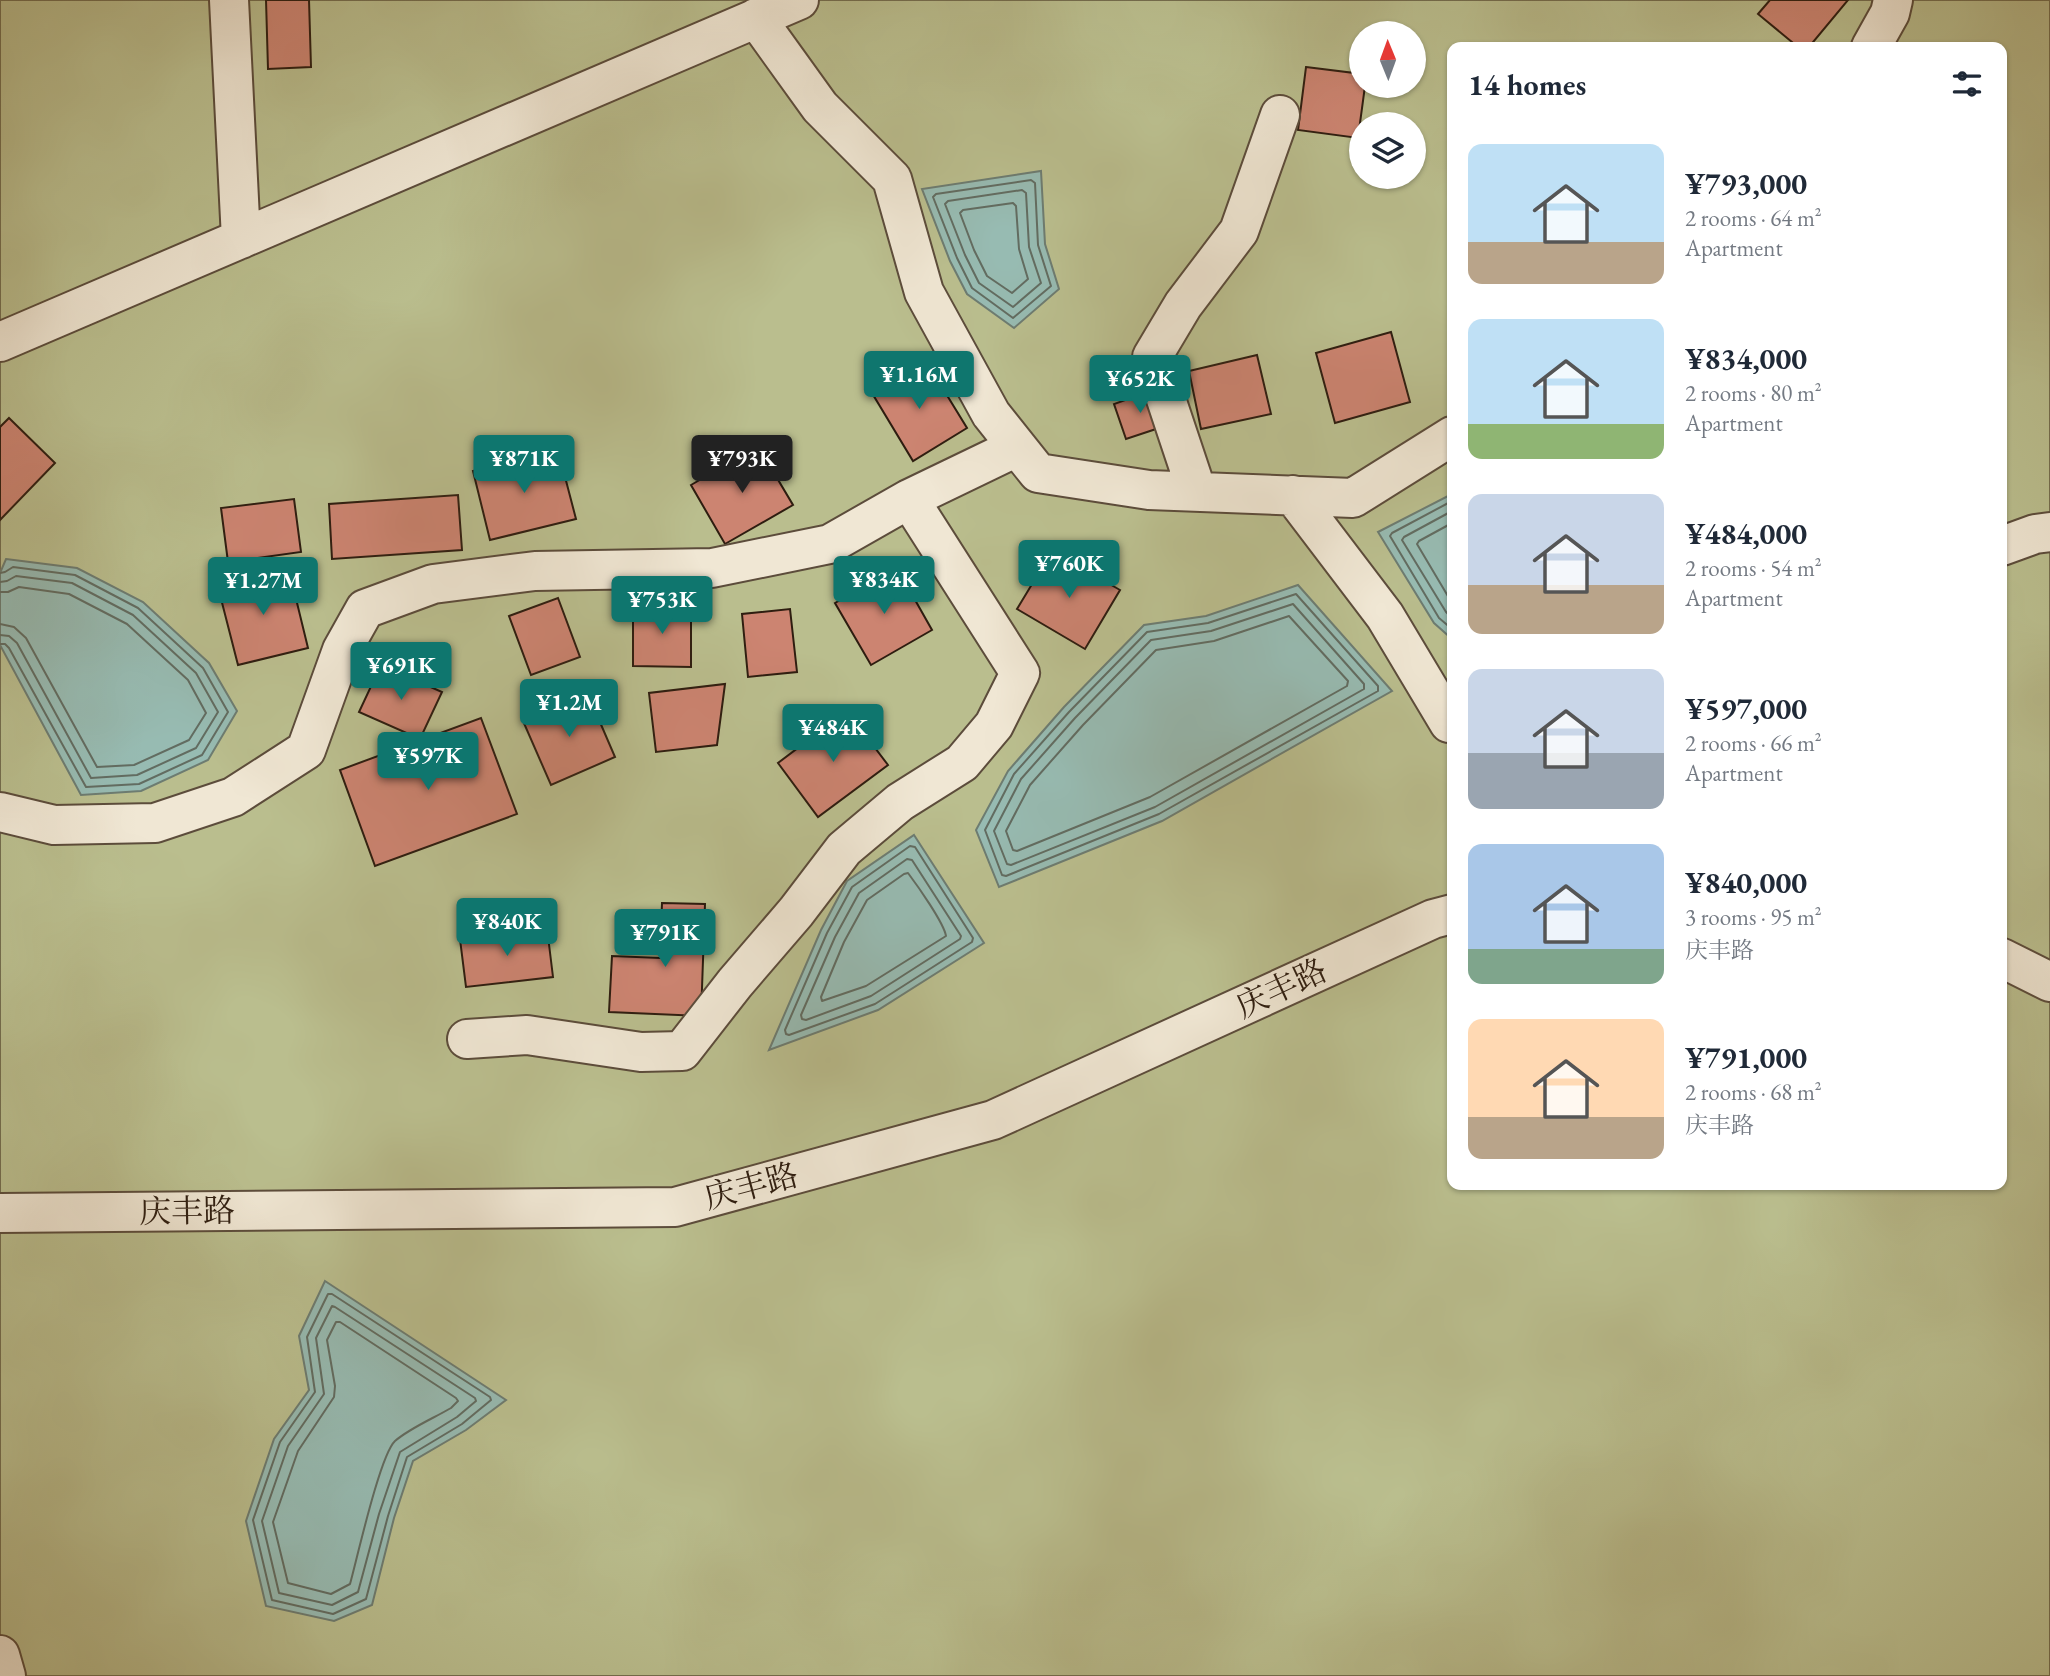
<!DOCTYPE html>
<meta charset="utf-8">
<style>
:root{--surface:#fff;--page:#f6f6f7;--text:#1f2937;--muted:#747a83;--accent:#0f766e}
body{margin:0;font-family:"EB Garamond","Noto Serif SC",serif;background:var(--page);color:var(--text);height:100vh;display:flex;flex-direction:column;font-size:26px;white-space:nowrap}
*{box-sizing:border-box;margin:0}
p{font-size:23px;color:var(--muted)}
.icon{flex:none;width:38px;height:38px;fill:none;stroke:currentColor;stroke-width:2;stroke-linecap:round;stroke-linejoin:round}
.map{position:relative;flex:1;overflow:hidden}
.sheet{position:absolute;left:1447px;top:42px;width:560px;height:1148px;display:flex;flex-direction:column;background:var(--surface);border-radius:14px;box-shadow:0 2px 5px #0004}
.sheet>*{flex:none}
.needle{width:46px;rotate:359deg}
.controls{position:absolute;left:1349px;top:21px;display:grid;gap:14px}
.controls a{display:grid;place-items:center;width:77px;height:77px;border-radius:50%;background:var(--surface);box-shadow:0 2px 5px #0004;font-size:35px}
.price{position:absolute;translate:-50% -60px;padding:0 16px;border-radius:7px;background:var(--accent);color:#fff;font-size:23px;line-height:46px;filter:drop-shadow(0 2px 4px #0008)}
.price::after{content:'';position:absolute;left:50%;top:42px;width:21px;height:16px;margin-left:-10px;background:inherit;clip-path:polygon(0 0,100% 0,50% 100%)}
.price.on{background:#222;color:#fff}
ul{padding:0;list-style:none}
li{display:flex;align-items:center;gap:21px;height:175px;padding:0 21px}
li span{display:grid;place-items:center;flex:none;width:196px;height:140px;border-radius:14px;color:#555}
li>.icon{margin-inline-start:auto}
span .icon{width:84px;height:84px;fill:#fffc;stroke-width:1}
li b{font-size:30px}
h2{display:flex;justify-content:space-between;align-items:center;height:84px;padding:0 21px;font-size:30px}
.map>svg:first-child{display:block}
.green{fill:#babe8e;stroke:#746e4f;stroke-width:2;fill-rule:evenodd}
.water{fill:#97bbb2;stroke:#6d7c71;stroke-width:2}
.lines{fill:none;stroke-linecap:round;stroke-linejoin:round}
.shore{stroke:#626c61;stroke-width:2}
.building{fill:#cc8471;stroke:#2e1d10;stroke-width:2}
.minor-casing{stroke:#5c4c3b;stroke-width:42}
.minor{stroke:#f0e7d4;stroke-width:38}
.labels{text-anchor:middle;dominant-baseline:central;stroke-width:5;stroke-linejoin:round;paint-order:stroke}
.street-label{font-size:32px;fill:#2e1d10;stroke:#f0e7d4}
</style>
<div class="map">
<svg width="2050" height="1676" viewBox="0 0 2050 1676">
<rect width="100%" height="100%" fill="#e8dabd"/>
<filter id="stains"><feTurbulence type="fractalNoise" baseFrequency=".00286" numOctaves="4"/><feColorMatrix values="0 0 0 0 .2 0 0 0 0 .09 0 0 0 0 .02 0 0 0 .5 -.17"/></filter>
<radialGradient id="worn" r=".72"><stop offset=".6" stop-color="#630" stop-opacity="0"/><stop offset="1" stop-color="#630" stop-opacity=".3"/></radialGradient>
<path class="green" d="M0 0H2050V1676H0ZM1362 33H1414V86H1362ZM1452 47H2002V1185H1452ZM1362 124H1414V177H1362Z"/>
<path class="water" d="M1041 171 1045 244 1059 289 1014 328 967 294 950 261 922 189Z
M1452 494V639L1434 623 1378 532Z
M6 559 77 568 143 602 209 663 237 711 208 760 141 791 81 795 0 645V573Z
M1298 585 1392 691 1162 821 999 887 976 830 1008 771 1064 707 1144 625 1206 616Z
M914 835 984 943 878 1010 769 1050 821 930 847 881Z
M325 1281 506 1400 466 1430 413 1461 394 1518 372 1605 334 1621 266 1606 246 1521 274 1439 309 1390 299 1336Z"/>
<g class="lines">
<path class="shore" d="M1031 180 1035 183 1038 245 1051 286 1013 318 972 288 957 258 933 197 936 194Z
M1022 190 1026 193 1029 247 1041 283 1013 307 979 283 965 255 945 204 948 201Z
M1013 203 1016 206 1019 249 1028 279 1012 293 987 276 974 250 960 213 963 210Z
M1452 501 1392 533 1390 536 1439 618 1452 629
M1452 511 1404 537 1402 540 1446 612 1452 618
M1452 523 1419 541 1417 544 1452 603
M0 573 5 572 13 567 75 575 138 608 203 668 228 712 202 755 139 784 86 787 9 648 5 644H0
M0 582 7 581 16 576 72 583 133 615 196 673 218 712 196 748 137 775 91 778 17 643 9 636 0 635
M0 592H8L19 587 69 594 127 624 188 680 206 713 189 740 134 765 97 767 26 638 14 627 0 624
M1296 594 1378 686V691L1159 814 1006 876 1002 875 985 830 1014 774 1069 712 1147 632 1208 623Z
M1293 604 1364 684V689L1155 807 1011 865 1007 864 994 831 1021 779 1075 718 1151 640 1211 631Z
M1289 616 1348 681 1347 686 1150 797 1017 851 1013 850 1006 831 1030 785 1083 725 1156 650 1214 641Z
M910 846 915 847 973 938 972 942 875 1004 789 1035 786 1034 785 1030 827 933 852 887Z
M907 859 912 860 961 936 960 939 871 996 806 1020 802 1019 801 1015 835 937 859 893Z
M908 873C917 885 944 923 946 936L866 986 822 1001 821 997 844 942 867 900 904 874Z
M328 1294H332L490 1397 491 1400 462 1424 407 1457 388 1516 366 1599 333 1614 272 1600 253 1520 280 1442 315 1392 307 1337Z
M332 1306 335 1307 475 1398 476 1401 457 1417 400 1452 379 1514 358 1592 332 1605 279 1593 262 1521 288 1446 324 1394 316 1338Z
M336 1322H340L456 1398 458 1401 451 1408C434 1418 410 1428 395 1441 380 1455 357 1559 350 1584L331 1594 288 1583 273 1522 298 1451 334 1397 335 1386 327 1340Z"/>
</g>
<path class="building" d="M266 0H309L311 67 268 69Z
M1770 0H1848L1809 47H1798L1758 14Z
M1306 67 1362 74V86H1365L1358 138 1298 130Z
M1391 332 1410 402 1335 423 1316 353Z
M1257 355 1271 414 1201 429 1189 371Z
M926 361 967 428 913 461 872 393Z
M1153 390 1165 426 1126 439 1114 404Z
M9 418 55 463 0 520V427Z
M758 446 793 505 725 544 691 485Z
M558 450 576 519 490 540 473 471Z
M458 495 462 550 332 559 329 504Z
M294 499 301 552 228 562 221 508Z
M1052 551 1120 590 1085 649 1017 609Z
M897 568 932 630 871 665 835 603Z
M289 570 308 648 238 665 218 587Z
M558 598 580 657 531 675 509 616Z
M633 606 691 607V667L633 666Z
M790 609 797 672 748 677 742 614Z
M381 665 442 692 420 739 359 712Z
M725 684 717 745 656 752 649 693Z
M587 692 615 757 551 785 523 721Z
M847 711 888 765 818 817 778 763Z
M481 718 517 814 375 866 340 770Z
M662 903 705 904 701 1016 609 1012 612 956 660 958Z
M547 928 553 977 466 987 460 939Z"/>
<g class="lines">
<defs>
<path id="minor" d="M229 0 241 239
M756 18 820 107 892 179 924 292 991 414 1038 473 1149 490 1353 498 1452 436
M1871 47 1890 13 1893 0
M0 342 799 0
M1197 492 1152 357 1183 305 1239 231 1280 115
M1293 495 1385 616 1449 723 1452 722
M2002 546 2035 534 2050 532
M0 812 54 825 155 823 233 797 306 750 342 650 365 609 433 584 535 571 712 568 830 544 909 499 1017 447
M2002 958 2050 982
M467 1039 527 1035 641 1052 682 1051 735 983 796 912 844 849 900 802 962 763 994 725 1020 673 909 499
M0 1213 675 1207 993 1120 1433 919 1452 914
M0 1655 6 1676"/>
</defs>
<use href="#minor" class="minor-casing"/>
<use href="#minor" class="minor"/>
</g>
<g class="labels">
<g class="street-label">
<text transform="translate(1281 988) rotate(-25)">庆丰路</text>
<text transform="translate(751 1186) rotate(-15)">庆丰路</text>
<text transform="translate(187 1211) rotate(-1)">庆丰路</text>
</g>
</g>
<rect width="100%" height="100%" filter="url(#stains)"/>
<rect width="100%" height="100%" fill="url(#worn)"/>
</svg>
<div class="controls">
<a><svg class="needle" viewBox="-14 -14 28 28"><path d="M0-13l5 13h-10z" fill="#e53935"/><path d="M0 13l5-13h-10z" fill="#747a83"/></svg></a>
<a><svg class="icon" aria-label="layers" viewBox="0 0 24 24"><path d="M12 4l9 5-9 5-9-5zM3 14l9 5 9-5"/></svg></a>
</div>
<b class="price" style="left:919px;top:411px">¥1.16M</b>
<b class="price" style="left:1140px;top:415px">¥652K</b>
<b class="price" style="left:524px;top:495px">¥871K</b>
<b class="price on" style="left:742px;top:495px">¥793K</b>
<b class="price" style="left:1069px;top:600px">¥760K</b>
<b class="price" style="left:884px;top:616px">¥834K</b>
<b class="price" style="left:263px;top:617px">¥1.27M</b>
<b class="price" style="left:662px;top:636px">¥753K</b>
<b class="price" style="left:401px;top:702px">¥691K</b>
<b class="price" style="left:569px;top:739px">¥1.2M</b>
<b class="price" style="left:833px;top:764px">¥484K</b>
<b class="price" style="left:428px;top:792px">¥597K</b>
<b class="price" style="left:507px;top:958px">¥840K</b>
<b class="price" style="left:665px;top:969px">¥791K</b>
<section class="sheet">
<h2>14 homes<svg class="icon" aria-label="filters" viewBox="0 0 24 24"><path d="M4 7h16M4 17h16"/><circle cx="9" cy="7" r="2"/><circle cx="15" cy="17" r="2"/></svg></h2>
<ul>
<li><span style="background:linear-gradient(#bfe0f5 70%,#b9a48a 0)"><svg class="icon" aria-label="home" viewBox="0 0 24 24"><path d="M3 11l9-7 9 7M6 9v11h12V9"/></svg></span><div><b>¥793,000</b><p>2 rooms · 64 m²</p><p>Apartment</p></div></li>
<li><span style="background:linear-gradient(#bfe0f5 75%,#8fb573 0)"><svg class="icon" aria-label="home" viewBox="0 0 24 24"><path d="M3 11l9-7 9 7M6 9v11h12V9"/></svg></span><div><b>¥834,000</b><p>2 rooms · 80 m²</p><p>Apartment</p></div></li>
<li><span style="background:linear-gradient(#c9d6e8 65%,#b9a48a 0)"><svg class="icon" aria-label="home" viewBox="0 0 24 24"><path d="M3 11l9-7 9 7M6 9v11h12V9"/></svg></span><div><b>¥484,000</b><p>2 rooms · 54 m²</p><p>Apartment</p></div></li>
<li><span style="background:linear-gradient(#c9d6e8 60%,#9aa5b1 0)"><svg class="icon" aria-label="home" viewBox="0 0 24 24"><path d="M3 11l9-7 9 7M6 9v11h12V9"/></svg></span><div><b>¥597,000</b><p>2 rooms · 66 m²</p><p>Apartment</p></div></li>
<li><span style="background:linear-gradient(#a9c7e8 75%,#7fa58c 0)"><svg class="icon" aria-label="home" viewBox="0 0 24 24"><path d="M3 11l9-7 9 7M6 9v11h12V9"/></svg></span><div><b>¥840,000</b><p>3 rooms · 95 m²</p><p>庆丰路</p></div></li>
<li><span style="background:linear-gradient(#ffd9b3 70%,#b9a48a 0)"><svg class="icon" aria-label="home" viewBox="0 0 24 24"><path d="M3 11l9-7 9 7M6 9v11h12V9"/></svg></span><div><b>¥791,000</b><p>2 rooms · 68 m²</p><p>庆丰路</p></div></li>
</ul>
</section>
</div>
